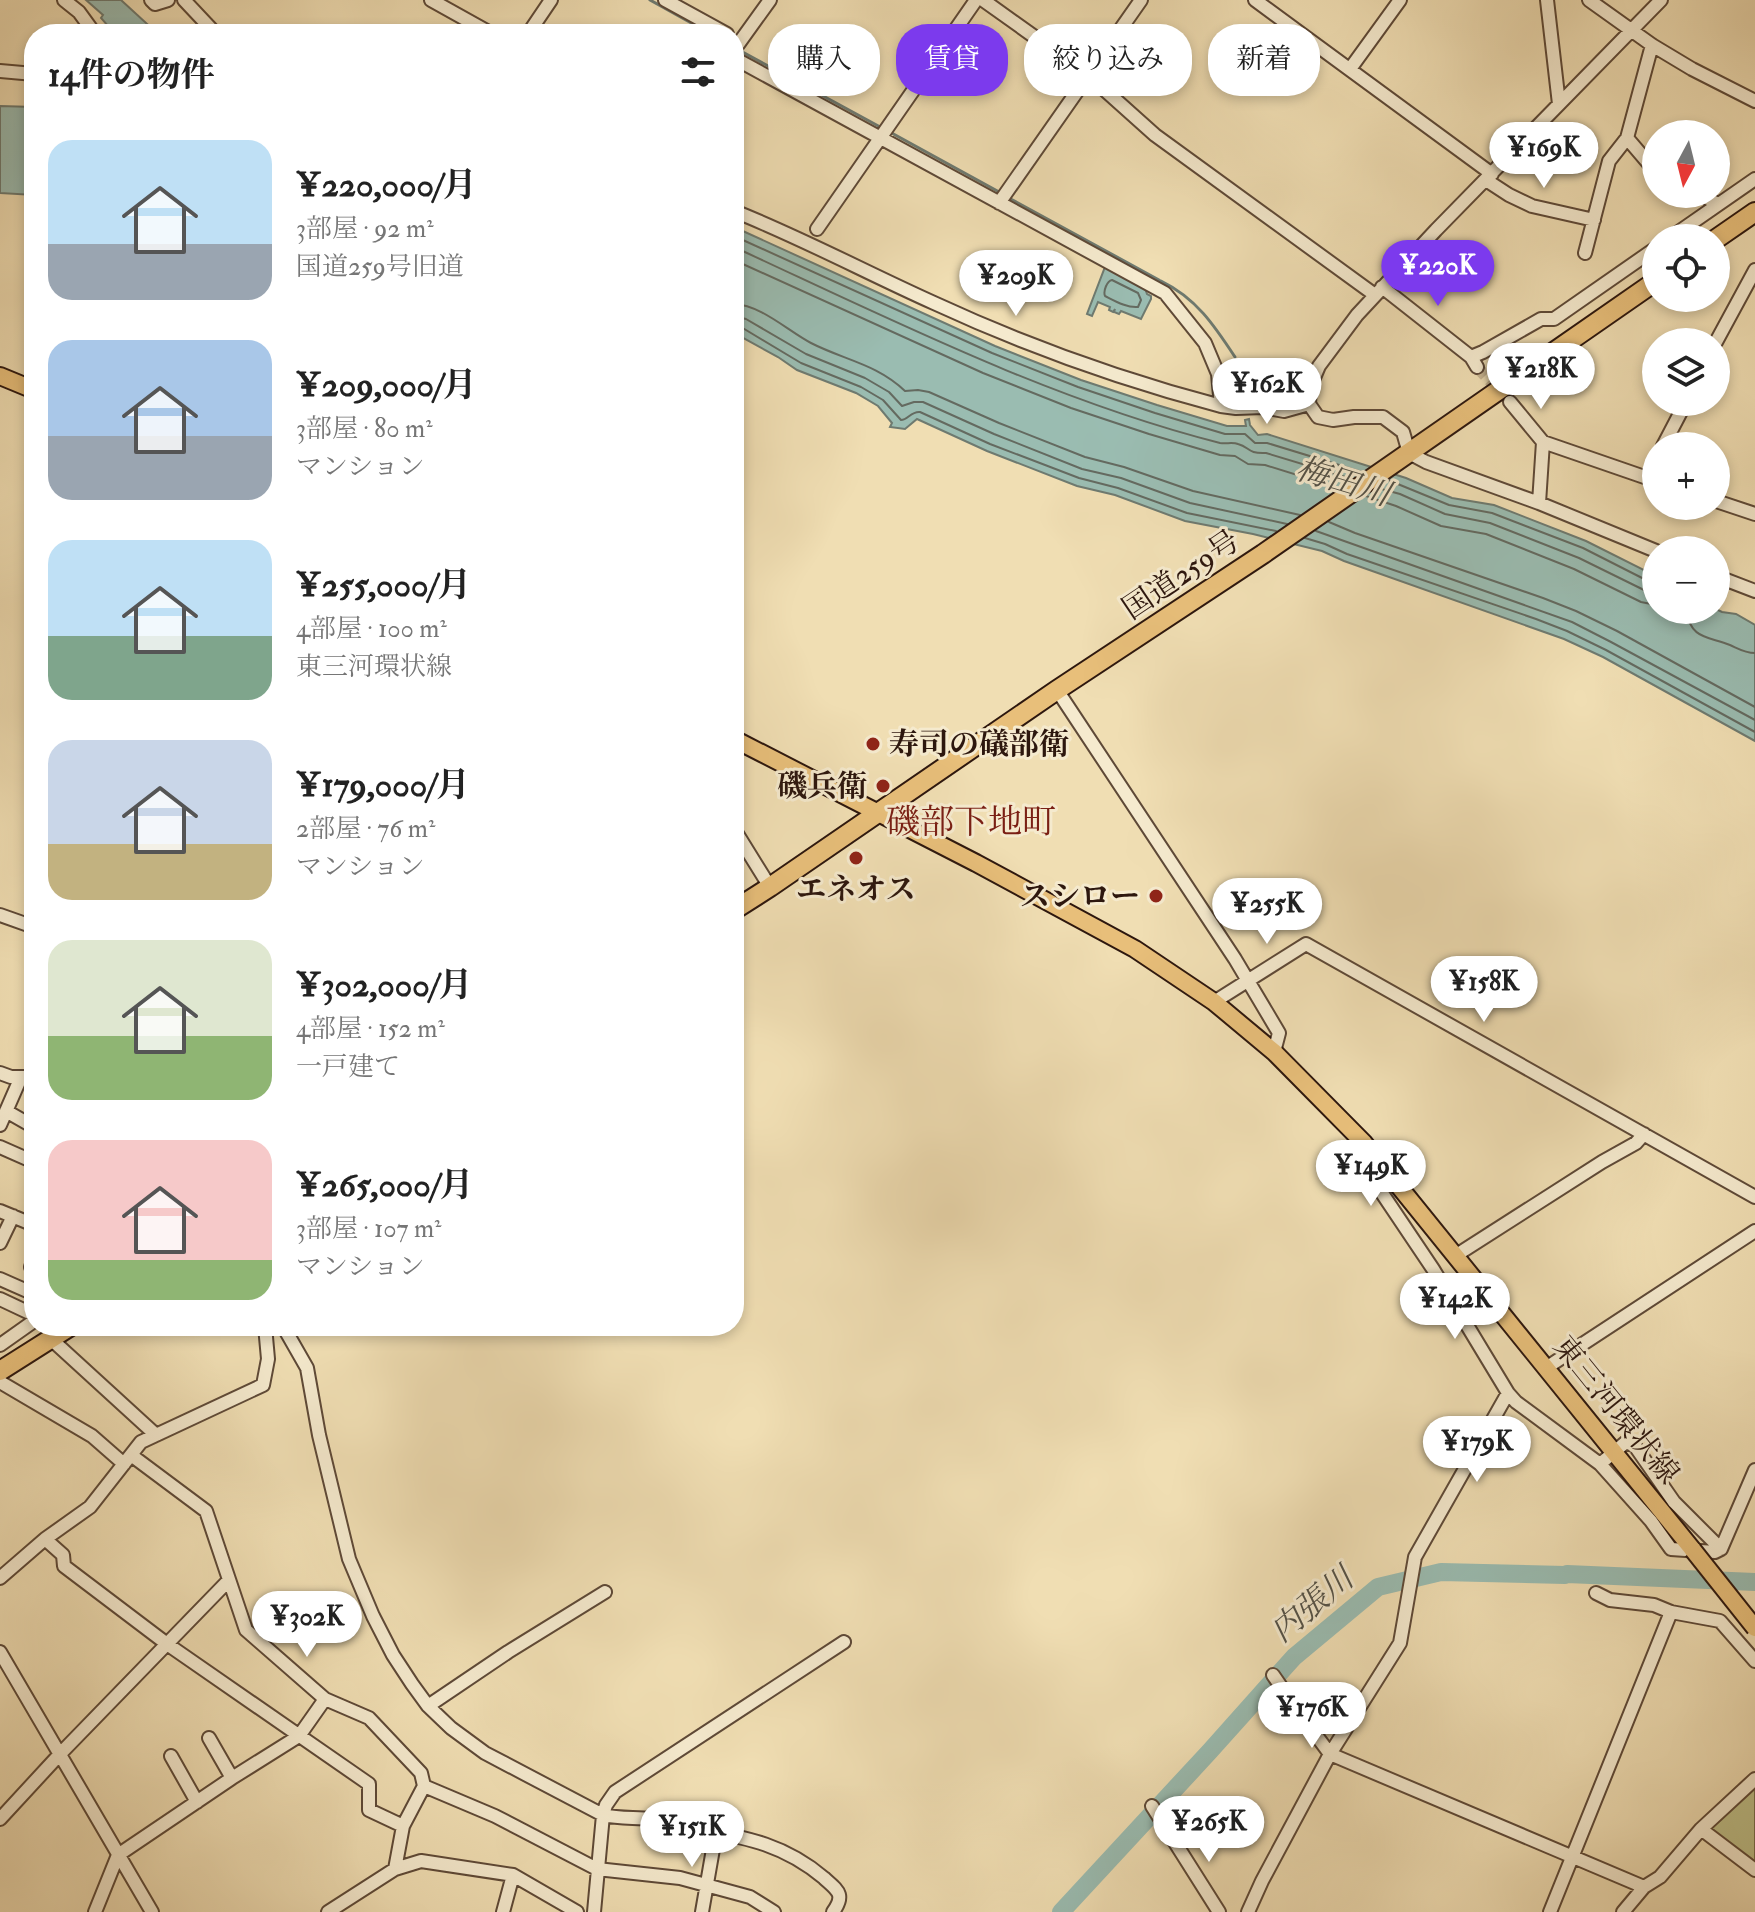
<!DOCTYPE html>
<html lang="ja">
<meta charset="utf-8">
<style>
:root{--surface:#fff;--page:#f6f6f6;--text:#222;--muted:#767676;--accent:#7c3aed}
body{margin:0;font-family:"IM FELL Double Pica","Noto Serif JP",serif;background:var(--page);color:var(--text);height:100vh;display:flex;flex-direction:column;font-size:30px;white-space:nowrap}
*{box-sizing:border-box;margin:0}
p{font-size:26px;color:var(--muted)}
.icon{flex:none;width:44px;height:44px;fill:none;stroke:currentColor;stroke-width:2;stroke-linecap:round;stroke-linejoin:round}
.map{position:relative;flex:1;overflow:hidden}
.panel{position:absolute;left:24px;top:24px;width:720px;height:1312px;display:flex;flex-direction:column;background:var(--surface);border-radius:32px;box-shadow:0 4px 12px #0003}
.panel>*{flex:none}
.top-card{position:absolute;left:768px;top:24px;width:760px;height:72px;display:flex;gap:16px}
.needle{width:52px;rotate:187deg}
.fabs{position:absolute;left:1642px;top:120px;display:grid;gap:16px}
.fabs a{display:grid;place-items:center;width:88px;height:88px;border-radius:50%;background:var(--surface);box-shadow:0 4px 12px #0003;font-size:40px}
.price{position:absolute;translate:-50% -68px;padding:0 18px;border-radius:28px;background:#fff;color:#222;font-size:26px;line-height:52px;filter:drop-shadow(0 2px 4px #0008)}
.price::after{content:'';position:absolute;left:50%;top:48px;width:24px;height:18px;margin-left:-12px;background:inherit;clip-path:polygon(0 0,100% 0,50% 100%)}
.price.on{background:var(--accent);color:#fff}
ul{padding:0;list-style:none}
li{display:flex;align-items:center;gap:24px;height:200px;padding:0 24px}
li span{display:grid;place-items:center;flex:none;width:224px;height:160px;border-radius:24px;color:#555}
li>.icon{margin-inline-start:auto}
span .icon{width:96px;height:96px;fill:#fffc;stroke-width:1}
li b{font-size:34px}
h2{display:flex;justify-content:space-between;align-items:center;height:96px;padding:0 24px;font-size:34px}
.pill{padding:0 28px;border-radius:32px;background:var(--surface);box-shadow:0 4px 12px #0003;font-size:28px;line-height:72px}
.pill.on{background:var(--accent);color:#fff}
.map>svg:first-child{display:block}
.green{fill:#bec089;stroke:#766c4c;stroke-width:2}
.water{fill:#9abcb1;stroke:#6e7a70;stroke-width:2}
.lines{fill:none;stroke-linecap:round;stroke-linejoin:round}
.shore{stroke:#646a60;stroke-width:2}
.stream{stroke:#6e7a70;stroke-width:3}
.river{stroke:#9abcb1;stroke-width:18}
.minor-tunnel{stroke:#c9b692;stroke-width:12;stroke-dasharray:12 6;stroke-linecap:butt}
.minor-casing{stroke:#5e4937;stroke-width:16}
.major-casing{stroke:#2d170e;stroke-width:20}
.highway-casing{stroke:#2d170e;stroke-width:22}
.minor{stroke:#f5eace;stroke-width:12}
.major{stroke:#e8bf7a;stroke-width:16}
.highway{stroke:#e8bf7a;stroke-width:18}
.major-bridge-casing{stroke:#2d170e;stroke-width:20;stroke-linecap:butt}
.major-bridge{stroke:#e8bf7a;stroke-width:16}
.poi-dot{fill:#8f2418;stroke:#f5eace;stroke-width:3}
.labels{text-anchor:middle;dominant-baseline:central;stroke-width:6;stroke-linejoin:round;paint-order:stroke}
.street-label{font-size:30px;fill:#2d170e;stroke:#f5eace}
.poi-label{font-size:30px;font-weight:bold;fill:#2d170e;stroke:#f5eace;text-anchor:end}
.water-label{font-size:32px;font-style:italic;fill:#535147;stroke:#f5eace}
.quarter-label{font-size:34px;fill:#7a1f14;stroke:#f5eace}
</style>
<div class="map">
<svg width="1755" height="1912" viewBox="0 0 1755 1912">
<rect width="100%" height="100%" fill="#f0deb3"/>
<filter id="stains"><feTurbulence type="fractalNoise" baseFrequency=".0025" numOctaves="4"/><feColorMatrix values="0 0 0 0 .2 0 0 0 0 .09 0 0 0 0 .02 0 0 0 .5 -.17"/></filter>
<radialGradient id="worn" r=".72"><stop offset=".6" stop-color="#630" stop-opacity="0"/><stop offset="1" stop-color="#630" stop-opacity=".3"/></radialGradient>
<path class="green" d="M1755 1785V1865L1709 1829Z"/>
<path class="water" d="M86 0H121L158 34H115L101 18 103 15Z
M0 106 34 107V195L0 193Z
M734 227 995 346 1081 380 1157 405 1227 426H1246L1245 420 1249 419 1250 425 1258 435 1267 434 1406 478 1452 498 1494 505 1586 541 1656 576V610L1716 609 1722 612 1736 614 1755 625V741L1603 657 1564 639 1344 561 1322 551 1253 534 1185 521 1115 495 1077 486 987 451 917 419 905 429 890 427 892 423 878 406 856 393 797 370 778 357 734 333Z
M1105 267 1145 288 1147 294 1151 296V299L1141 319 1121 311 1119 314 1114 312 1115 309 1113 312 1109 310 1110 307 1098 302 1092 316 1087 314Z"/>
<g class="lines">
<path class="shore" d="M734 236 992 353 1078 387 1155 413 1225 434H1245L1255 443H1267L1362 472
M734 247C892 320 1051 400 1220 443 1226 444 1233 442 1238 444 1250 447 1247 454 1266 453L1352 479
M734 260 983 373 1071 408 1149 434 1220 455 1235 456 1248 464 1265 465 1339 488
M1112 280 1138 293 1141 300 1138 307C1127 308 1115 301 1105 296 1103 291 1107 281 1112 280Z
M734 304C761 305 788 331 811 343 844 360 877 364 905 391L918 390 929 392 999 423 1085 457 1124 467 1193 491 1300 515
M734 316 746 319 806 354 865 378 889 392 902 406 914 402H923L994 434 1082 469 1121 478 1190 503 1287 524
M734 326 741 327 801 363 861 387 883 400 901 420C908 420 911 411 920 412L990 444 1079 478 1118 488 1187 513 1276 531
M1388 480 1449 505 1492 513 1583 548 1650 582 1656 583
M1378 488 1400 494 1445 514 1490 523 1579 558 1646 591 1656 593
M1366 496 1396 506 1441 526 1486 534 1574 569 1641 602 1656 605
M1329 522 1355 533 1543 598 1576 611 1617 631 1755 707
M1316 531 1572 622 1611 642 1755 720
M1305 538 1325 544 1347 554 1536 619 1567 631 1606 650 1755 732
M1686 610C1691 640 1708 636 1730 645 1739 649 1745 653 1755 653"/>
<path class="stream" d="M650 0 711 34
M737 49 882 128
M888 131 1001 193
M1007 197 1159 280 1158 282
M1161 281C1196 298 1214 325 1235 357"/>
<path class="river" d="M1061 1912 1210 1751 1294 1657 1378 1587 1441 1572 1565 1575 1567 1574 1755 1582"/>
<path class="minor-tunnel" d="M1477 367 1503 394"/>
<defs>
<path id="minor" d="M64 0 79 12 95 34
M151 0 155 4 168 0
M184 0 216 34
M431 0 492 34
M665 0 727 34
M983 0 1088 75 1155 135 1375 295
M1255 0 1492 174
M1547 0 1559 104
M1589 0 1652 45 1692 69 1755 101
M528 34 551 0
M1652 45 1627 138 1656 172
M734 50 770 0
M734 58 1165 293 1205 343 1218 374 1221 406
M1350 69 1400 0
M0 71 34 74
M1486 180 1509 195 1532 206 1594 220
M1699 194 1718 204
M999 203 1141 0
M734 211C802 238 867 273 934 303 1027 346 1122 380 1221 406L1236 408 1263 407 1284 411 1309 404
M817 229 976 0
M1670 238 1755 179
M1585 253 1609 161 1627 138
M1382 287 1471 357 1477 367
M1716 342 1755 270
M1471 357 1483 352 1541 319H1554L1656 248
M1510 402 1543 442 1656 481
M1663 446 1686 402
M1648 478 1656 461
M1716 501 1755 514
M1539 503 1543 442
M1656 551 1539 503 1426 462 1409 453 1403 432 1383 417H1354L1333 420 1318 417 1309 404 1310 387 1319 366 1357 315 1436 230 1661 0
M1716 576 1755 591
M1057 690 1235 959 1279 1033 1274 1052
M734 829 770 887
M0 915 34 927
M1214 1002 1306 944 1755 1197
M0 1073 11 1077H34
M6 1111 34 1127
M0 1125 21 1077
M1364 1143 1357 1156 1433 1269 1508 1393 1516 1402 1600 1464 1626 1442 1635 1446 1674 1502 1721 1549 1755 1470
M0 1147 34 1162
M0 1211 34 1225
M0 1243 13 1216
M1455 1256 1602 1162 1636 1143 1644 1134
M31 1267 34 1259
M0 1279 34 1294
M0 1299 34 1315
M283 1326 307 1368 319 1435 349 1559 373 1616 393 1655 412 1684 428 1706 451 1728 485 1753 603 1815C620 1819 636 1817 652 1819 668 1821 684 1825 700 1829 748 1838 785 1845 824 1878 837 1890 846 1894 833 1912
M51 1339 156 1435
M0 1345 34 1321
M1546 1368 1755 1231
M0 1382 92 1436 124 1464
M131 1455 206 1511 246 1630 325 1699 369 1718 421 1773 424 1786 403 1826 395 1869
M1600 1464 1651 1521 1671 1549 1715 1552 1721 1549
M45 1539 63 1555 64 1566 167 1644 369 1784V1810L403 1826
M0 1578 45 1539 90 1507 141 1442 263 1385 268 1359 265 1326
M1596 1593 1610 1600 1654 1605 1671 1612 1720 1621 1755 1661
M0 1652 152 1912
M1273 1675 1293 1704 1330 1754 1644 1887
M428 1706 508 1652 605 1592
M209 1738 232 1778
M171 1756 197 1802
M424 1786 495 1816 597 1869 680 1878 750 1897 774 1912
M1152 1806 1219 1912
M0 1819 60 1754 229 1580
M1701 1829 1755 1870
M95 1912 118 1855 232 1778 299 1736 325 1699
M328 1912 395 1869 421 1861 513 1875 577 1912
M503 1912 513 1875
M594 1912 603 1815 606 1805 615 1792 844 1642
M702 1912 716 1832
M1248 1912 1262 1881 1330 1754 1400 1643 1415 1557 1508 1393
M1550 1912 1671 1612
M1623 1912 1644 1887 1660 1877 1701 1829 1755 1779"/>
<path id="major" d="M0 376 34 390
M734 739 976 863 1135 949 1214 1002 1274 1052 1364 1143 1693 1550"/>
<path id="highway" d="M1716 239 1755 212
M734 910 770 887 1057 690 1263 554 1656 281
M0 1371 71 1326"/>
</defs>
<use href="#minor" class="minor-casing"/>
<use href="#major" class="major-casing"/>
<use href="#highway" class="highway-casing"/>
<use href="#minor" class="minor"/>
<use href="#major" class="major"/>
<use href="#highway" class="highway"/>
<defs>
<path id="major-bridge" d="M1693 1550 1755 1628"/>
</defs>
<use href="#major-bridge" class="major-bridge-casing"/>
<use href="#major-bridge" class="major-bridge"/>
</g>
<g class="poi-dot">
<circle cx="873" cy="744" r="8"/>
<circle cx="883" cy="786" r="8"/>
<circle cx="856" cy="858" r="8"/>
<circle cx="1156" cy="896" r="8"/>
</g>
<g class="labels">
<g class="street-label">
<text transform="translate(1181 575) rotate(-34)">国道259号</text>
<text transform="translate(1616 1410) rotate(51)">東三河環状線</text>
</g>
<g class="poi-label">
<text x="889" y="744" text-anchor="start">寿司の礒部衛</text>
<text x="867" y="786">磯兵衛</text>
<text x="856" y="889" text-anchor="middle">エネオス</text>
<text x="1140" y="896">スシロー</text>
</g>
<g class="water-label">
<text transform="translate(1343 482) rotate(17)">梅田川</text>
<text transform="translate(1312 1605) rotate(-40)">内張川</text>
</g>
<g class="quarter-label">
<text x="971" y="822">磯部下地町</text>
</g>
</g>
<rect width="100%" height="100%" filter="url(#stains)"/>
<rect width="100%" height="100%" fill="url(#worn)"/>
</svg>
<div class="fabs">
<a><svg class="needle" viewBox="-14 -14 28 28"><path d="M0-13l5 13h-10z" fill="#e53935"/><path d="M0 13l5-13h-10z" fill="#767676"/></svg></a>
<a><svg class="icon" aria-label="locate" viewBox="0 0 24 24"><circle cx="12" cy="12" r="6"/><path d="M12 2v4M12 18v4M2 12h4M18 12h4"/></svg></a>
<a><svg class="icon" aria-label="layers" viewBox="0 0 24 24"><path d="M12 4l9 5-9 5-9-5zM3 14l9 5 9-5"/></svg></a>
<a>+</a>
<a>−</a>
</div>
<b class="price" style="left:1544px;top:190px">¥169K</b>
<b class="price on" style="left:1438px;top:308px">¥220K</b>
<b class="price" style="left:1016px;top:318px">¥209K</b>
<b class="price" style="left:1541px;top:411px">¥218K</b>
<b class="price" style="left:1267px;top:426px">¥162K</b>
<b class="price" style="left:1267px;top:946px">¥255K</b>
<b class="price" style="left:1484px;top:1024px">¥158K</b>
<b class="price" style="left:1371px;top:1208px">¥149K</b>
<b class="price" style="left:1455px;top:1341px">¥142K</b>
<b class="price" style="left:1477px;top:1484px">¥179K</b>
<b class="price" style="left:307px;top:1659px">¥302K</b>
<b class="price" style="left:1312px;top:1750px">¥176K</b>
<b class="price" style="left:1209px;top:1864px">¥265K</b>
<b class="price" style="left:692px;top:1869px">¥151K</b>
<div class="top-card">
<a class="pill">購入</a>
<a class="pill on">賃貸</a>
<a class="pill">絞り込み</a>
<a class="pill">新着</a>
</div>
<section class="panel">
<h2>14件の物件<svg class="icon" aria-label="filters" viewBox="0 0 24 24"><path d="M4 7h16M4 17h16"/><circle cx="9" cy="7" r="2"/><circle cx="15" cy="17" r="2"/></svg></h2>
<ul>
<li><span style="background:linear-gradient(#bfe0f5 65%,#9aa5b1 0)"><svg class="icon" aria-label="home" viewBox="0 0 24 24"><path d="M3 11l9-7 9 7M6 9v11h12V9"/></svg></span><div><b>¥220,000/月</b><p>3部屋 · 92 m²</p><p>国道259号旧道</p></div></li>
<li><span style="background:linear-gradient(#a9c7e8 60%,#9aa5b1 0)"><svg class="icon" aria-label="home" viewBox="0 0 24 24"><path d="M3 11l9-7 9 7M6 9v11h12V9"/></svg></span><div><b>¥209,000/月</b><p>3部屋 · 80 m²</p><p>マンション</p></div></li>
<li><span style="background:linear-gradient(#bfe0f5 60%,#7fa58c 0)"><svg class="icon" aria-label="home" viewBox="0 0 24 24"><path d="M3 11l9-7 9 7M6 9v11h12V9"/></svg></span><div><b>¥255,000/月</b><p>4部屋 · 100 m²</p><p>東三河環状線</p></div></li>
<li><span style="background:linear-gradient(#c9d6e8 65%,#c2b280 0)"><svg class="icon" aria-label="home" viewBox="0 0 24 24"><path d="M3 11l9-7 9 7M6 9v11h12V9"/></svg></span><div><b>¥179,000/月</b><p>2部屋 · 76 m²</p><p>マンション</p></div></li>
<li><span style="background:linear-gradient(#dfe7d0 60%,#8fb573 0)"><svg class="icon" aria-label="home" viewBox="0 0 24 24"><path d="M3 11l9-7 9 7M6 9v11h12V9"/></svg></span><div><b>¥302,000/月</b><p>4部屋 · 152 m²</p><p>一戸建て</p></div></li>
<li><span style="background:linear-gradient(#f6c9c9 75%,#8fb573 0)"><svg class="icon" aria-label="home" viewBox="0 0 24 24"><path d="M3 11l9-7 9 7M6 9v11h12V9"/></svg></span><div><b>¥265,000/月</b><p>3部屋 · 107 m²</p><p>マンション</p></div></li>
</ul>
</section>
</div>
